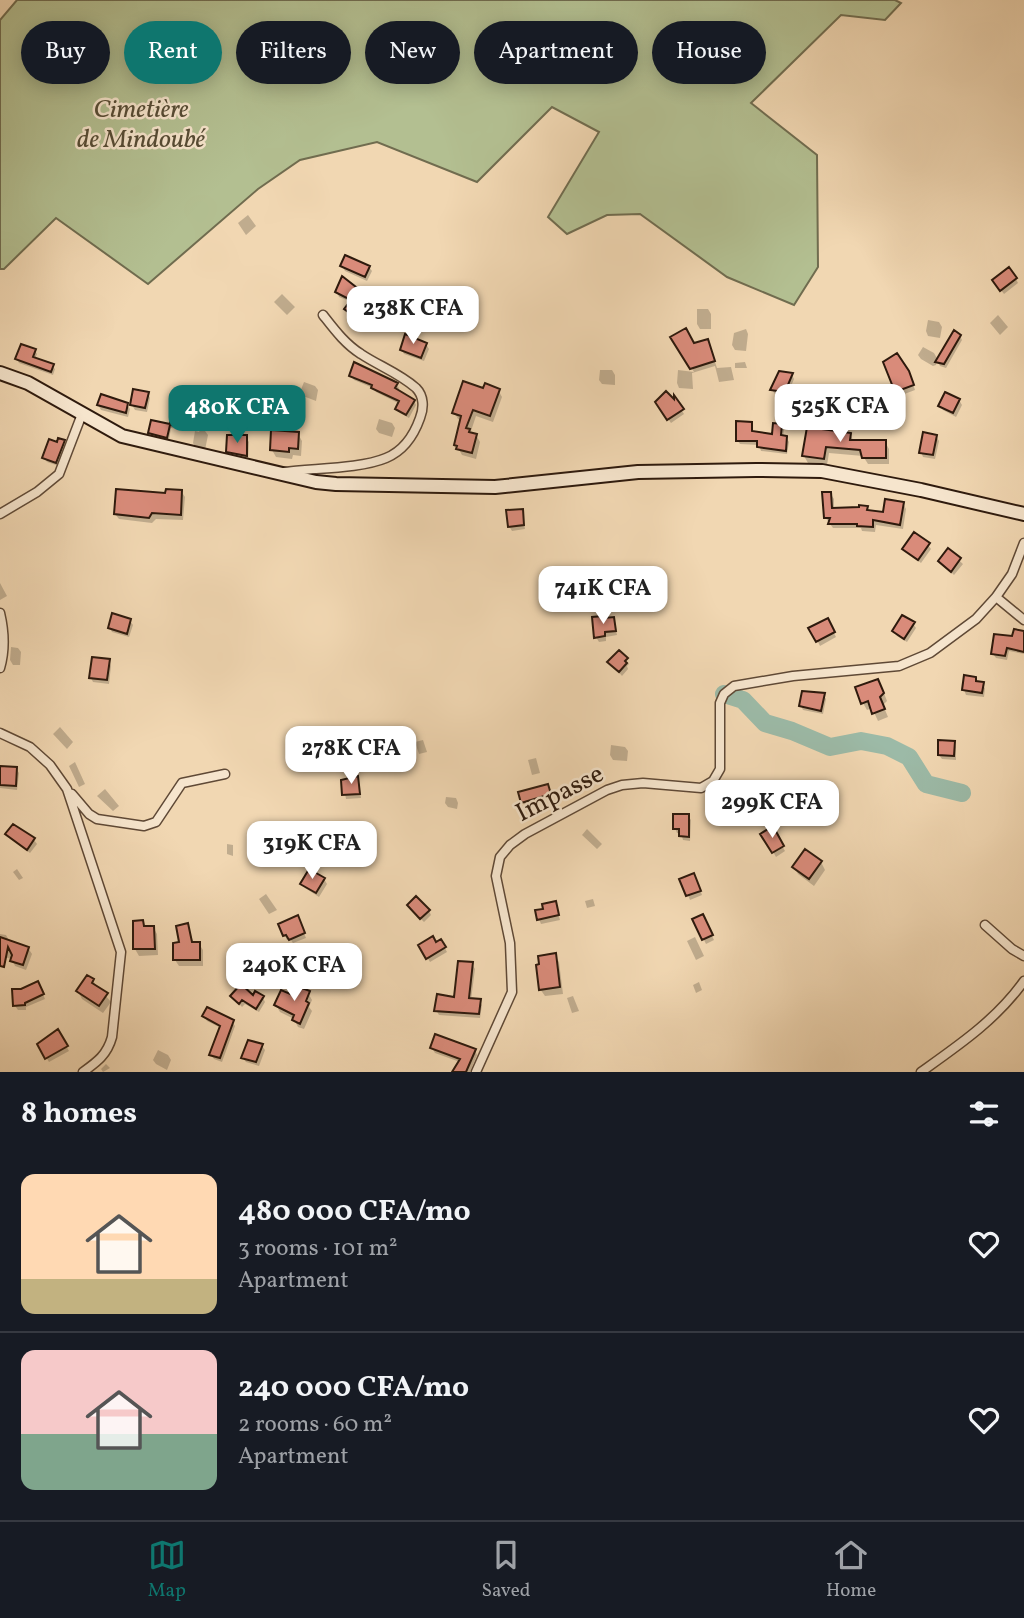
<!DOCTYPE html>
<meta charset="utf-8">
<style>
:root{--surface:#171b24;--page:#20242c;--text:#f1f3f6;--muted:#9ea1a6;--line:#363941;--accent:#0f766e}
body{margin:0;font-family:Vollkorn,serif;background:var(--page);color:var(--text);height:100vh;display:flex;flex-direction:column;font-size:26px;white-space:nowrap}
*{box-sizing:border-box;margin:0}
p{font-size:23px;color:var(--muted)}
.icon{flex:none;width:38px;height:38px;fill:none;stroke:currentColor;stroke-width:2;stroke-linecap:round;stroke-linejoin:round}
.map{position:relative;height:1072px;overflow:hidden}
.sheet{display:flex;flex-direction:column;background:var(--surface);flex:1}
.sheet>*{flex:none}
.top-card{position:absolute;left:21px;top:21px;width:984px;height:63px;display:flex;gap:14px}
.price{position:absolute;translate:-50% -60px;padding:0 16px;border-radius:14px;background:#fff;color:#222;font-size:23px;line-height:46px;filter:drop-shadow(0 2px 4px #0008)}
.price::after{content:'';position:absolute;left:50%;top:42px;width:21px;height:16px;margin-left:-10px;background:inherit;clip-path:polygon(0 0,100% 0,50% 100%)}
.price.on{background:var(--accent);color:#fff}
ul{padding:0;list-style:none}
li{display:flex;align-items:center;gap:21px;height:175px;padding:0 21px}
li+li{border-top:2px solid var(--line)}
li span{display:grid;place-items:center;flex:none;width:196px;height:140px;border-radius:14px;color:#555}
li>.icon{margin-inline-start:auto}
span .icon{width:84px;height:84px;fill:#fffc;stroke-width:1}
li b{font-size:30px}
h2{display:flex;justify-content:space-between;align-items:center;height:84px;padding:0 21px;font-size:30px}
.pill{padding:0 24px;border-radius:32px;background:var(--surface);box-shadow:0 4px 18px #0003;font-size:24px;line-height:63px}
.pill.on{background:var(--accent);color:#fff}
.tabs{display:flex;justify-content:space-around;align-items:center;height:98px;border-top:2px solid var(--line);background:var(--surface);font-size:19px;color:var(--muted)}
.tabs a{display:grid;justify-items:center;gap:4px}
.tabs .on{color:var(--accent)}
.map>svg:first-child{display:block}
.green{fill:#b3bf91;stroke:#706c4f;stroke-width:2}
.shadow{fill:#0003}
.lines{fill:none;stroke-linecap:round;stroke-linejoin:round}
.river{stroke:#9cbaa7;stroke-width:18}
.building{fill:#d98b7a;stroke:#2e1a0d;stroke-width:2}
.street-casing{stroke:#5f4936;stroke-width:11}
.secondary-casing{stroke:#2e1a0d;stroke-width:16}
.street{stroke:#f6e5cd;stroke-width:8}
.secondary{stroke:#f6e5cd;stroke-width:12}
.labels{text-anchor:middle;dominant-baseline:central;stroke-width:5;stroke-linejoin:round;paint-order:stroke}
.park-label{font-size:26px;font-style:italic;fill:#564c35;stroke:#f6e5cd}
.street-label{font-size:26px;fill:#2e1a0d;stroke:#f6e5cd}
</style>
<div class="map">
<svg width="1024" height="1072" viewBox="0 0 1024 1072">
<rect width="100%" height="100%" fill="#f1d7b2"/>
<filter id="stains"><feTurbulence type="fractalNoise" baseFrequency=".00286" numOctaves="4"/><feColorMatrix values="0 0 0 0 .2 0 0 0 0 .09 0 0 0 0 .02 0 0 0 .5 -.17"/></filter>
<radialGradient id="worn" r=".72"><stop offset=".6" stop-color="#630" stop-opacity="0"/><stop offset="1" stop-color="#630" stop-opacity=".3"/></radialGradient>
<path class="green" d="M17 0H895L901 3 885 20 841 15 751 103 817 155 818 267 794 305 727 277 640 214 607 215 567 234 548 217 599 132 552 107 477 182 377 142 300 160 258 189 148 284 56 218 4 269H0V20Z"/>
<path class="shadow" d="M248 215 256 226 246 235 238 223Z
M342 266 369 267 372 271 367 281 345 271Z
M343 279 372 304 358 321 346 309 352 302 339 297 337 292Z
M1016 279 1018 283 1004 294 997 285Z
M282 294 295 307 287 315 274 302Z
M697 309H708L711 314V329H700L697 324Z
M998 315 1008 327 1000 335 990 323Z
M928 320 939 322 942 327 940 338 928 336 926 331Z
M746 329 748 334 746 351 735 350 732 345 734 333Z
M960 336 962 340 946 368 940 366 937 360 936 365 933 366 921 359 918 355 923 347 934 353 938 360Z
M673 337 693 345 708 341 717 368 731 367 734 380 719 382 715 366 692 373 693 389 679 388 677 383 678 370 694 372Z
M426 344 429 349 424 361 404 354 402 350Z
M35 351 37 354 35 359 52 366 55 369 53 375 19 363 17 359Z
M745 362 747 368H735V363Z
M600 370H612L615 375V385L602 384 599 380Z
M792 375 794 379 787 396 775 394 772 390Z
M351 376 396 384 399 388 397 392 414 401 416 405 409 418 400 413 397 409 400 404 376 392 373 388 354 380Z
M911 378 915 390 899 396 897 391Z
M304 382 315 386 318 390 316 401 303 396 300 392Z
M484 390H498L502 397 493 422 476 416 470 434 476 435 480 442 476 459 462 455 456 444 462 421 458 419 454 412Z
M148 393 150 398 147 412 135 410 132 405Z
M675 400 684 414 671 423 659 406 675 403Z
M959 400 962 405 956 417 943 410 940 406Z
M98 405H127L130 409 128 417 101 410Z
M174 410 182 411 184 415 182 429 171 428 169 440 152 436 150 433 152 423 171 427Z
M379 419 392 423 395 428 392 437 379 433 376 429Z
M751 424 753 433 773 436 781 426 784 430 783 437H786L789 442 787 454 761 451 759 445 740 444 737 440Z
M200 430 205 431 208 435 205 450 196 448 193 443 195 431 199 432Z
M298 434 302 441 301 456 293 455 292 459 276 457 272 450Z
M850 434 854 442H885L889 449V464H868L863 456 829 453 827 465 808 463 804 456Z
M936 436 939 441 935 459 923 457 921 452Z
M246 437 249 442 248 460 231 456 228 451Z
M64 442 66 446 59 466 47 462 44 457 58 444Z
M181 491 185 497 183 520 156 519 152 523 119 519 115 514Z
M830 493 834 499V509L867 507 870 512 884 514 903 503 906 509 903 529 876 525 875 532 862 531 861 528H833L825 517Z
M522 511 525 529 512 531 509 526Z
M928 545 931 549 921 563 904 549Z
M948 550 963 564 954 575 940 561Z
M0 583 7 596 0 600Z
M613 618 617 635 606 637V641L599 642 596 637 604 620Z
M827 620 836 637 820 646 811 628Z
M130 621 133 625 129 637 112 632 110 628Z
M913 624 916 628 907 642 897 636 894 631Z
M1024 633V654L1009 651 1007 660 996 658 993 654Z
M11 647 18 648 21 652 20 665H13L10 660Z
M619 652 629 664 627 666 628 669 622 676 610 662Z
M109 661 111 666 109 684 93 682 91 678Z
M975 678 985 688 984 697 966 695 964 690Z
M882 688 887 701 883 705 888 717 878 721 872 708 867 710 863 703Z
M823 694 826 699 823 714 803 710 801 706Z
M60 727 73 742 67 749 53 734Z
M423 740 427 752 419 754 415 742Z
M954 742 956 747V760L942 759 939 755Z
M611 745 625 747 628 751 627 761 613 760 610 755Z
M379 747H388L390 760H382Z
M536 758 540 773 532 775 528 760Z
M75 762 85 784 79 787 69 766Z
M0 767 16 768 19 773 17 790 0 788Z
M358 778 361 798 346 799 343 782Z
M105 789 119 806 113 811 97 796Z
M550 790 552 798 525 806 523 802Z
M446 797 456 798 458 803 457 809 448 807 445 803Z
M688 816 691 820 690 841 683 840 681 833H677L675 828Z
M13 826 34 840 37 844 30 853 10 838 7 834Z
M587 829 602 844 597 849 582 835Z
M772 829 785 851 776 857 763 834Z
M227 844 233 845V856L227 854Z
M805 851 821 862 825 870 814 886 798 874 794 867Z
M17 869 23 878 19 880 13 872Z
M324 879 327 884 319 897 305 888 302 884Z
M696 879 702 895 690 900 682 880Z
M266 894 277 910 269 914 259 899Z
M593 899 595 906 587 908 585 901Z
M555 903 560 920 541 924 539 919 545 910Z
M411 909 429 911 431 915 424 922Z
M702 916 714 940 706 944 694 920Z
M142 922 145 928 153 927 157 934 158 955 139 956 135 949Z
M299 922 306 938 293 943 290 939 287 940 280 925Z
M187 925 194 944H199L203 950V966H179L175 960Z
M0 934 6 935 10 942 28 948 32 954 26 970 15 966 12 959 0 956Z
M695 937 704 956 696 960 687 941Z
M441 941 447 952 430 962 420 945Z
M555 955 559 962 563 994 545 996 540 989Z
M472 964 475 969 471 1000 479 1001 482 1005 480 1018 439 1015 436 1010 456 999Z
M93 981 111 1002 103 1013 82 999 78 991Z
M699 982 702 990 696 993 693 985Z
M40 988 45 999 26 1007V1010H18L15 1006Z
M308 993 312 1000 309 1007 312 1011 304 1029 298 1027 294 1019 280 1012 276 1005Z
M232 996 263 998 265 1002 259 1012 245 1004 242 1007Z
M573 996 579 1011 572 1013 567 998Z
M204 1016 232 1022 235 1026 222 1062 214 1059 211 1055 221 1028 207 1021Z
M58 1032 69 1051 49 1062 39 1045Z
M262 1046 265 1050 259 1066 246 1062 243 1058Z
M432 1048 475 1050 477 1055 470 1072H454L460 1062 435 1053Z
M158 1050 168 1055 171 1060 167 1070 156 1064 153 1060Z
M106 1064 110 1068 103 1072 101 1069Z"/>
<g class="lines">
<path class="river" d="M724 694 743 700 765 723 792 731 830 747 861 741 887 746 909 757 926 784 962 793"/>
</g>
<path class="building" d="M345 255 370 266 365 277 340 266Z
M1009 267 1017 278 1000 291 992 280Z
M342 276 370 298 355 317 344 309 351 300 335 292Z
M686 328 694 343 708 339 715 361 690 369 670 337Z
M954 330 961 335 944 364 935 362Z
M405 334 427 343 421 358 400 350Z
M21 344 36 349 33 357 54 364 51 372 15 359Z
M897 353 909 371 914 385 895 392 883 362Z
M354 362 398 383 395 388 415 400 406 415 395 409 399 401 371 388 372 385 349 376Z
M779 371 793 373 785 392 770 390Z
M463 381 483 388 485 383 500 389 490 416 473 410 466 428 470 429 469 432 477 434 472 453 456 449 457 446 454 445 461 416 452 413Z
M133 389 149 392 145 408 130 405Z
M666 391 674 399V395L684 409 667 420 655 402Z
M945 392 960 399 953 413 938 406Z
M101 394 128 403 126 413 97 405Z
M172 408 183 410 181 427 170 425 167 438 148 433 151 420 170 424Z
M736 421 752 422V431L772 434 773 423 782 424 781 435 787 436 786 451 757 447V441H736Z
M807 427 851 433 850 440H886V458H862L860 450 826 447 824 459 802 456Z
M271 430 299 432 298 449 289 448V452L270 450Z
M923 432 937 435 933 455 919 453Z
M227 435H247V456L226 452Z
M58 438 65 440 56 463 42 458 49 439 57 442Z
M116 489 165 493 166 489 182 490 181 515 152 513 149 518 114 514Z
M822 492H831L832 508 859 507V505L868 506 867 510 883 512 885 499 904 502 900 525 873 520V527L857 526V524H828L830 518H824Z
M523 509 524 525 508 527 506 510Z
M914 532 930 543 918 560 902 549Z
M948 548 961 558 951 572 938 561Z
M112 613 131 619 127 634 108 628Z
M902 615 915 622 904 639 892 631Z
M603 616 604 618 614 617 616 631 605 632V636L594 638 592 617Z
M828 618 835 632 816 642 808 628Z
M1014 629 1024 631V652L1007 648 1005 656 991 654 994 634 1012 636Z
M619 650 628 658 625 661 627 663 619 672 607 662Z
M92 657 110 659 107 680 89 678Z
M964 675 976 677V681L984 682 982 693 962 690Z
M878 679 884 693 880 697 885 709 872 714 868 701 861 704 855 687Z
M802 691 825 693 821 711 799 706Z
M938 740 955 741 954 756 938 755Z
M0 766 17 767 16 786 0 785Z
M358 776 360 794 342 795 341 780Z
M548 784 551 794 521 803 518 792Z
M673 814H689V837L679 836V829H673Z
M13 824 35 838 27 850 5 834Z
M773 826 784 846 772 853 760 834Z
M805 849 822 861 809 879 792 867Z
M309 869 325 878 316 893 300 884Z
M694 873 701 891 686 896 679 879Z
M416 896 430 910 420 919 407 905Z
M556 901 559 915 537 920 535 910 543 909 542 904Z
M703 914 713 935 702 940 692 919Z
M298 915 305 933 289 940 286 935 283 936 278 924Z
M143 920 144 926H154L155 949H133V921Z
M188 923 192 942H200V960H173V943L179 942 176 926Z
M433 936 436 942 441 939 446 947 426 959 418 945Z
M0 937 29 947 23 965 10 961 12 955 8 947 4 967 0 966Z
M556 953 560 987 539 990 536 965 539 964 538 956Z
M458 961 473 962 469 998 481 999 479 1014 434 1011 437 994 454 997Z
M87 975 94 979 92 983 108 993 99 1006 76 991Z
M38 981 44 994 25 1003V1005L13 1006 12 989H21Z
M241 984 253 995 255 991 264 996 256 1009 242 1000 239 1004 230 996Z
M299 987 310 991 306 1001 309 1003 300 1024 292 1020 294 1015 274 1005 281 990 295 996Z
M207 1007 234 1020 220 1058 209 1055 220 1026 202 1016Z
M58 1029 68 1046 45 1059 37 1044Z
M435 1034 476 1049 466 1072H452L460 1059 430 1048Z
M248 1040 263 1044 256 1062 241 1058Z"/>
<g class="lines">
<defs>
<path id="street" d="M284 472C312 468 360 469 386 458 403 451 414 435 420 418 424 408 424 396 416 388 399 373 379 366 361 354 345 344 334 329 323 315
M0 514 37 492 59 474 82 414
M996 597 1024 620
M0 613C4 630 5 651 0 668
M0 733 30 747 50 765 67 789 121 952 112 1037C107 1055 97 1062 83 1072
M72 794 89 814 97 819 144 826 156 822 182 783 225 774
M985 925 1012 949 1024 956
M476 1072 512 992 510 943 496 876 500 857 510 845 525 834 607 790 622 785 643 783 701 788 713 781 720 769V703L724 694 734 686 793 676 899 666 930 653 976 619 996 597 1012 574 1024 543
M921 1072C959 1045 996 1020 1024 981"/>
<path id="secondary" d="M0 373 28 383 122 436 316 482 336 484 495 487 638 472 756 470 822 471 921 490 1024 514"/>
</defs>
<use href="#street" class="street-casing"/>
<use href="#secondary" class="secondary-casing"/>
<use href="#street" class="street"/>
<use href="#secondary" class="secondary"/>
</g>
<g class="labels">
<g class="park-label">
<text x="141" y="110">Cimetière<tspan x="141" dy="30">de Mindoubé</tspan></text>
</g>
<g class="street-label">
<text transform="translate(560 794) rotate(-27)">Impasse</text>
</g>
</g>
<rect width="100%" height="100%" filter="url(#stains)"/>
<rect width="100%" height="100%" fill="url(#worn)"/>
</svg>
<b class="price" style="left:413px;top:346px">238K CFA</b>
<b class="price" style="left:840px;top:444px">525K CFA</b>
<b class="price on" style="left:237px;top:445px">480K CFA</b>
<b class="price" style="left:603px;top:626px">741K CFA</b>
<b class="price" style="left:351px;top:786px">278K CFA</b>
<b class="price" style="left:772px;top:840px">299K CFA</b>
<b class="price" style="left:312px;top:881px">319K CFA</b>
<b class="price" style="left:294px;top:1003px">240K CFA</b>
<div class="top-card">
<a class="pill">Buy</a>
<a class="pill on">Rent</a>
<a class="pill">Filters</a>
<a class="pill">New</a>
<a class="pill">Apartment</a>
<a class="pill">House</a>
</div>
</div>
<section class="sheet">
<h2>8 homes<svg class="icon" aria-label="filters" viewBox="0 0 24 24"><path d="M4 7h16M4 17h16"/><circle cx="9" cy="7" r="2"/><circle cx="15" cy="17" r="2"/></svg></h2>
<ul>
<li><span style="background:linear-gradient(#ffd9b3 75%,#c2b280 0)"><svg class="icon" aria-label="home" viewBox="0 0 24 24"><path d="M3 11l9-7 9 7M6 9v11h12V9"/></svg></span><div><b>480 000 CFA/mo</b><p>3 rooms · 101 m²</p><p>Apartment</p></div><svg class="icon" aria-label="heart" viewBox="0 0 24 24"><path d="M12 20l-8-8c-3-5 5-10 8-4 3-6 11-1 8 4z"/></svg></li>
<li><span style="background:linear-gradient(#f6c9c9 60%,#7fa58c 0)"><svg class="icon" aria-label="home" viewBox="0 0 24 24"><path d="M3 11l9-7 9 7M6 9v11h12V9"/></svg></span><div><b>240 000 CFA/mo</b><p>2 rooms · 60 m²</p><p>Apartment</p></div><svg class="icon" aria-label="heart" viewBox="0 0 24 24"><path d="M12 20l-8-8c-3-5 5-10 8-4 3-6 11-1 8 4z"/></svg></li>
</ul>
</section>
<nav class="tabs">
<a class="on"><svg class="icon" aria-label="map" viewBox="0 0 24 24"><path d="M3 6l6-2 6 2 6-2v14l-6 2-6-2-6 2zM9 4v14M15 6v14"/></svg>Map</a>
<a><svg class="icon" aria-label="saved" viewBox="0 0 24 24"><path d="M7 4h10v16l-5-4-5 4z"/></svg>Saved</a>
<a><svg class="icon" aria-label="home" viewBox="0 0 24 24"><path d="M3 11l9-7 9 7M6 9v11h12V9"/></svg>Home</a>
</nav>
